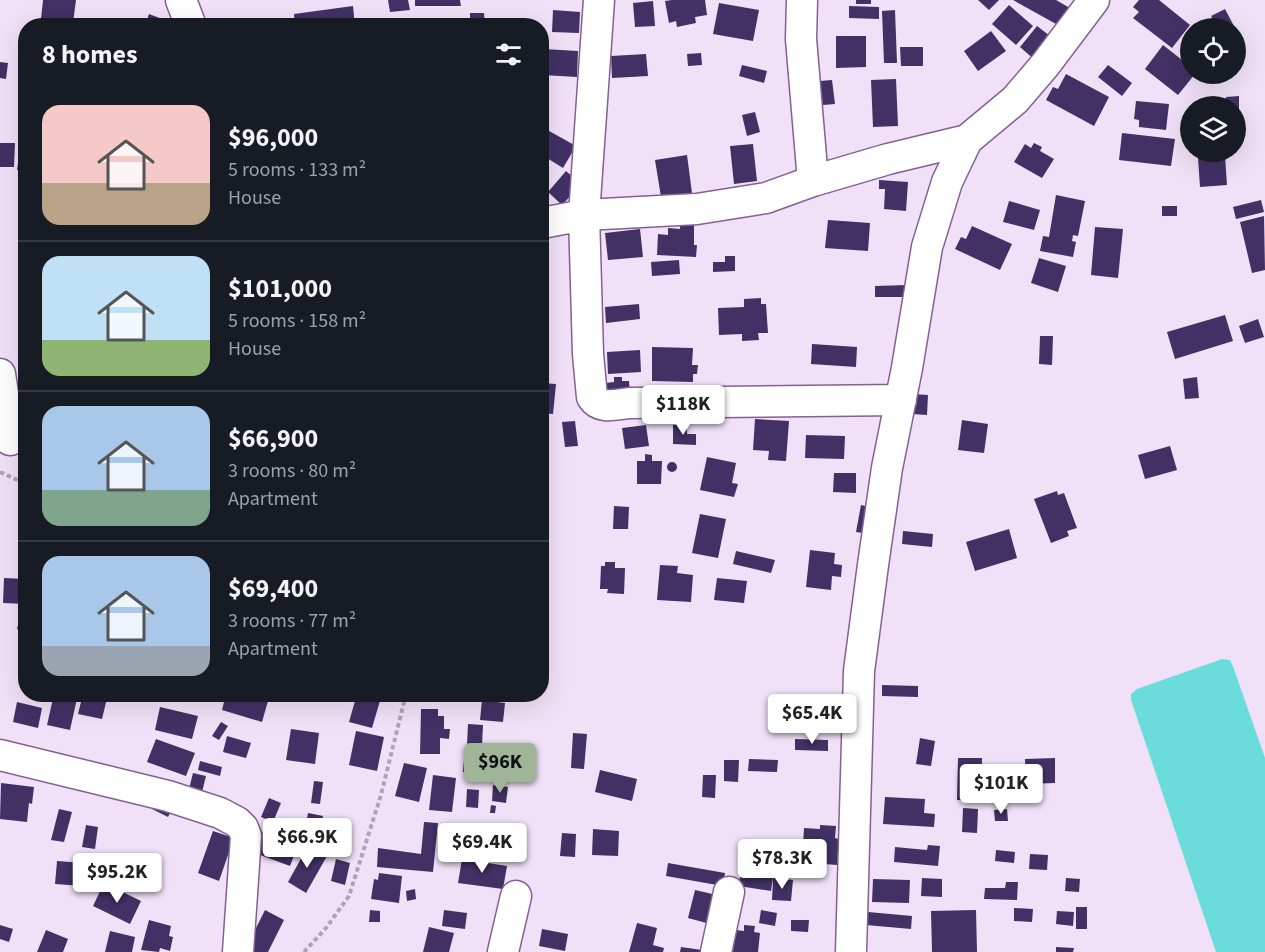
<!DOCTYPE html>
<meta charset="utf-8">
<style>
:root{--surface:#171b24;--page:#242831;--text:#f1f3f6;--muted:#9ea1a6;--line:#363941;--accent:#a0b498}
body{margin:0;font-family:"Source Sans 3",sans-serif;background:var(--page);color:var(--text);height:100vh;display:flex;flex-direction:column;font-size:22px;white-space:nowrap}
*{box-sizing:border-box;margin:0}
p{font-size:20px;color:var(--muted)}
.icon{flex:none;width:33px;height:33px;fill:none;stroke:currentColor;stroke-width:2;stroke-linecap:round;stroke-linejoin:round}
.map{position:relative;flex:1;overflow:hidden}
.drawer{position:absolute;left:18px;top:18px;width:531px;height:684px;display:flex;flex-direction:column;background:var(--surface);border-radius:24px;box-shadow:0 6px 24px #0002}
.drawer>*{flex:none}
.buttons{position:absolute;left:1180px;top:18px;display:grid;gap:12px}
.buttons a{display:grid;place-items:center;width:66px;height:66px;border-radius:50%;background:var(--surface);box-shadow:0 6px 24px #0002;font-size:30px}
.price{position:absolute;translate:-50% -51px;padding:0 14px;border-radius:6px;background:#fff;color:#222;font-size:20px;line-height:39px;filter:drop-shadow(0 2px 3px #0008)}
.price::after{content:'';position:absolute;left:50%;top:36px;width:18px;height:14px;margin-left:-9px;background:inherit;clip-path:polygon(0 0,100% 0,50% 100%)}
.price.current{background:var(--accent);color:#111}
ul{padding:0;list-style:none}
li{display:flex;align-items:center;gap:18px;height:150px;padding:0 24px}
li+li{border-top:2px solid var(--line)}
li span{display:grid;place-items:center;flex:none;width:168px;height:120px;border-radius:18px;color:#555}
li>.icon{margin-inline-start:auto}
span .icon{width:72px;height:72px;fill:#fffc;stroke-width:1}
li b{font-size:26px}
h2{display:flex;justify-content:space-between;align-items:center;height:72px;padding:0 24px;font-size:26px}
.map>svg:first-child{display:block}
.water{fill:#6bdcdc}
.building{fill:#413165}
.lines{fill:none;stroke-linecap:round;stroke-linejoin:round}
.minor-casing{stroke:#846093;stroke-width:33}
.path{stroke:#b2a2b9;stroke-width:4;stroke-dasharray:4.5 3;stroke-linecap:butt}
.minor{stroke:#fff;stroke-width:30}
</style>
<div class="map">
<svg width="1265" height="952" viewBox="0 0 1265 952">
<rect width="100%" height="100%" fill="#f1e1f8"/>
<path class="water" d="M1222 659 1230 660 1234 669 1265 758V952H1216L1131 700V694L1137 689Z"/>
<path class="building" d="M43 0H76L73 23 41 19Z
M388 0H408L410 10 390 12Z
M415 0H460L461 6H415Z
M672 0H705L707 15 695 17 696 23 677 27 676 21 669 23 665 1Z
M856 0H871V4H856Z
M978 0H999L989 10Z
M1013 0H1056L1075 11 1065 29Z
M1139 0H1159L1190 25 1172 48 1133 18 1139 12 1133 7Z
M653 1 655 26 635 27 633 3Z
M719 3 759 10 753 41 713 34Z
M1009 5 1033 26 1016 45 992 24Z
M353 6 355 26H295L294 14Z
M849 6 879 7V19L849 18Z
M1225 9 1235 28H1218L1211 16Z
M553 10 580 12 579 33 552 32Z
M895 10 897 63H884L882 11Z
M470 13H484L485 26H449L448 19 470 18Z
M149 14 181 26H145Z
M1037 26 1054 39 1036 61 1020 47Z
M991 31 1006 51 978 71 964 51Z
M1236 31 1244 46 1236 50Z
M836 36H866V67L836 68Z
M1163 45 1191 67V74H1195L1178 95 1145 69Z
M900 47H923V66H901Z
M544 49 578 51 577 77 543 75Z
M701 53 702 65 688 66 687 54Z
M646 54 648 76 612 78 611 56Z
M0 62 8 63 6 79 0 78Z
M742 65 767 71 764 83 739 76Z
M1108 65 1132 83 1122 96 1098 77Z
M1066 74 1109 97 1094 126 1046 100 1053 87 1058 89Z
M896 79 898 126 873 127 871 80Z
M832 80 835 104 823 105 820 81Z
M1239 96V118H1236V106H1225L1226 97Z
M1136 101 1169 104 1166 130 1139 127V120L1134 119Z
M755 112 760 132 747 136 742 115Z
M542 127 576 146 563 168 542 155Z
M1122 133 1175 139 1171 166 1119 160Z
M0 143H15L14 167H0Z
M21 143H26V172L17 170Z
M1034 143 1042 147 1040 151 1054 159 1042 178 1014 162 1025 144 1031 148Z
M753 144 757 181 734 184 730 146Z
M687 155 692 193 661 197 655 160Z
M1225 156 1227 185 1200 187 1198 158Z
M566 171 574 178 571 182 578 188 562 205 548 192Z
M879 180 908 182 906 211 884 209 885 189H879Z
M1056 195 1085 201 1078 236 1073 235 1072 241 1076 242 1073 257 1040 251 1043 236 1049 237Z
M1261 200 1264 212 1236 219 1233 207Z
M1009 201 1040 210 1034 230 1003 222Z
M1162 206H1177V216H1162Z
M1264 216 1265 270 1252 273 1240 222Z
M828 220 870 223 868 251 825 248Z
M680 224H694V245H697L696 257 657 255 658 234 668 235V228L680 229Z
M972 226 1012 244 1000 270 955 249 961 237 966 239Z
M1095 227 1123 229 1118 278 1091 275Z
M640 229 643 257 608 260 605 233Z
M725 256H735V271L713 272V262H725Z
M1039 258 1066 266 1058 292 1031 283Z
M679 260 680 274 652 276 651 262Z
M908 285V297H875V286Z
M761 298V304H766L768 333H758L759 340 742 341V334L719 335 718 308 744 307V299Z
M639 304 640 319 606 323 605 307Z
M1225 315 1233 341 1175 359 1167 332Z
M1258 319 1264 337 1245 343 1239 326Z
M1040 336H1053L1052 365 1039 364Z
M812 344 857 347 856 367 811 364Z
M652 347 693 348 692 365H698L697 374H693V382L652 381Z
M640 350 641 372 608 374 607 352Z
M614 377H622V381H629L630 393 607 395 606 383 614 382Z
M1197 377 1199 398 1185 399 1183 379Z
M542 383 556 384 553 414 542 413Z
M913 394 928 395 927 415 912 414Z
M755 419 789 421 786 461 768 460 769 451 753 450Z
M962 420 988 424 984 453 958 450Z
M575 421 578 446 565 447 562 422Z
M646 425 649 446 625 449 622 428Z
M673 425H687V434H696V445L673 444Z
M806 435 845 436 844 459 805 458Z
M1170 446 1177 470 1145 479 1138 455Z
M645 454 652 455V461H662L661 484H637V461H645Z
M707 457 736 463 732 483 738 484 734 497 700 490Z
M667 467a5 5 0 1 1 10 0a5 5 0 1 1-10 0Z
M834 473H856V493L833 492Z
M1057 491 1058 495 1064 493 1077 528 1067 531 1069 536 1051 543 1034 499Z
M861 505 874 508 869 534 856 532Z
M614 506 629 507 628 529H613Z
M700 514 726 519 718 558 692 553Z
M1009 529 1017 558 975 571 966 542Z
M903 531 933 534 932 547 902 544Z
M810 550 835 553 834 564 842 565 841 577 832 576 831 590 806 587Z
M736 551 775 560 771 573 733 564Z
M605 562H615V568H625L624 594 607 593 608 589H600L601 566H605Z
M660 565 678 566 677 573 693 575 691 602 657 600Z
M4 578 26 579V604L3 603Z
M717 578 747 581 744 603 714 600Z
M21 613 26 614V631L17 629Z
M882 685 918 686V697L882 696Z
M54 694H78L70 730 47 725Z
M83 694H108L102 719 78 714Z
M226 694H246L268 701 262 722 222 710Z
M297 694H319L318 699Z
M357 694H382L372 728 349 722Z
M482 700 505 703 503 722 480 720Z
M17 702 42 708 38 728 13 722Z
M160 707 198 716 192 739 155 730Z
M421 709H438V716H444V729H450L449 739 440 738V754H420Z
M221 722 228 726 219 740 212 736Z
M468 724 483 725 482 745H467Z
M291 729 319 733 315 764 286 760Z
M356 731 384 737 377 771 349 765Z
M573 733 587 734 584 769 571 768Z
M227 736 251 743 246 758 223 752Z
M920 738 935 741 931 766 916 764Z
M156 739 195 753 186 776 147 762Z
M795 739 828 740V751L795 750Z
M465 748 479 749 478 763H483V757L502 758V765L511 766V757L527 758 526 776 463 772Z
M958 758H982L981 801 957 800Z
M1055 758V783L1026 784 1025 759Z
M749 759 778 760 777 772 748 771Z
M724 760H739L738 782 724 781Z
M200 761 222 767 220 776 198 770Z
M404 763 427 768 419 802 395 796Z
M600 770 637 779 632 801 595 792Z
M193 773 206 776 202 792 189 789Z
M433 775 456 778 452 812 429 810Z
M703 775H716L715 798 702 797Z
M314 781 323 782 320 804 311 803Z
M1 783 34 787 32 804 29 803 27 822 0 819Z
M493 785 508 787 506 803 492 801Z
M467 789 479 790 478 808 466 807Z
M885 797 925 799 924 813 935 814 934 827 883 824Z
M269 798 281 803 273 822 261 817Z
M156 800 173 808 168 817 152 809Z
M491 805 496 806 495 813H490Z
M963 808 978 809 977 833 962 832Z
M59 809 72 812 64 842 51 840Z
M1007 809 1008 821H995L994 810Z
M308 813 323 816 320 834 305 831Z
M424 822 438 823 433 872 377 867 378 848 421 854Z
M86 825 98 827 95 849 82 847Z
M820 825 836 826 835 838 839 839 837 865 802 862 804 828 820 829Z
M471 827 490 830 488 850 468 847Z
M593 829 619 831 618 856 592 855Z
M213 831 234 838 219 881 198 873Z
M260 831 298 845 290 866 252 852Z
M562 833 576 834 575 857 560 856Z
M928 845 940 846 938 866 894 862 895 847 927 850Z
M308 846 327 856 306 893 288 882Z
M996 850 1015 852 1014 863 995 861Z
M1030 854 1048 855 1047 870 1029 869Z
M750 858 775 861V867H779L778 876H773L771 891 739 886 740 876 747 877Z
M336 859 350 863 345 885 331 881Z
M462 859 507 866 503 889 458 883Z
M57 861 85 863 83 886 55 884Z
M668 863 725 873 723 886 666 876Z
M379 873 402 876 399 903 371 899 374 879 378 880Z
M773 878 793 880 791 901 772 900Z
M922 878 942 879V897L921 896Z
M1066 878 1080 879 1079 892 1065 891Z
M873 879 910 880 909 903 872 902Z
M1006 882H1018L1017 900 984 899 985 888H1005Z
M104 883 141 901 130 924 93 906Z
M415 889 416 899 407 901 406 891Z
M695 890 721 896 714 925 688 918Z
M1076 907H1087V929H1076Z
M1014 908 1033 909 1032 922 1014 921Z
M265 910 284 920 268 952H244Z
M370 910 380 911V922H369Z
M444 910 467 913 465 929 442 926Z
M761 910 777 913 775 926 759 923Z
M976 910 977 952H932L931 911Z
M1057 911 1074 912 1073 926 1056 924Z
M868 912 912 916 911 929 866 925Z
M149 920 171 926 169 936 173 937 170 951 160 948 159 952 141 950Z
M791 920H809L808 932 791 931Z
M637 923 657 928 653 945 664 948 663 952H629Z
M0 925 13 929 9 942 0 939Z
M744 925 755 926 754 932 760 933 758 952H733L736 930 744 931Z
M429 927 454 933 449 952H423Z
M542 929 568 934 565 951 539 946Z
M46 930 68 939 63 952H37Z
M110 931 135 937 132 952H105Z
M681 947 702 950V952H680Z
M1056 947 1074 948 1073 952H1056Z"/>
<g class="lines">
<defs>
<path id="minor" d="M181 0 191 26
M599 0 584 215 588 354 592 397C600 410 617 404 630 403L901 400
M802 0 801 39 813 181
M542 223 584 215 697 209 766 198 813 181 888 159 967 140 1015 100 1045 65 1094 0
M0 374 10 440
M0 755 168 796 220 813 237 822 243 828 246 836 238 952
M503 952 516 896
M716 952 729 892
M851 952 859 671 873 565 887 468 907 368 927 247 947 182 967 140"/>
</defs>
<use href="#minor" class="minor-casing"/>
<path class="path" d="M0 472 26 484
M304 952 326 928 349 896 381 795 406 694"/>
<use href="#minor" class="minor"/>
</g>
</svg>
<div class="buttons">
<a><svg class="icon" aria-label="locate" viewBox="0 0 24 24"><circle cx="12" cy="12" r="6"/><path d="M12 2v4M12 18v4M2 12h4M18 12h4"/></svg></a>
<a><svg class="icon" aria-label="layers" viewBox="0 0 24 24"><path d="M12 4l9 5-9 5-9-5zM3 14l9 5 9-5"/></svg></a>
</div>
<b class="price" style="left:683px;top:436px">$118K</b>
<b class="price" style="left:812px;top:745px">$65.4K</b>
<b class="price current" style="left:500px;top:794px">$96K</b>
<b class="price" style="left:1001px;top:815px">$101K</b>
<b class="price" style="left:307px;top:869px">$66.9K</b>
<b class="price" style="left:482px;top:874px">$69.4K</b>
<b class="price" style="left:782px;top:890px">$78.3K</b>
<b class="price" style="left:117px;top:904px">$95.2K</b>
<section class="drawer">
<h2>8 homes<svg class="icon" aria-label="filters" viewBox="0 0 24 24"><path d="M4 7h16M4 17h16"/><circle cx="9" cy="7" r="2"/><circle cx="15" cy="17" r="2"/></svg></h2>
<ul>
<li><span style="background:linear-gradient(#f6c9c9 65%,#b9a48a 0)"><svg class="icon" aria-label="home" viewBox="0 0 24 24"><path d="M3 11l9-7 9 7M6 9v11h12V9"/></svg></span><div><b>$96,000</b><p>5 rooms · 133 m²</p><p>House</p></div></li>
<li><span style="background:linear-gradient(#bfe0f5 70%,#8fb573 0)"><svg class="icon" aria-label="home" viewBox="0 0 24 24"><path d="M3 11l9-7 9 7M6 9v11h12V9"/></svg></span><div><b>$101,000</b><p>5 rooms · 158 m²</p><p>House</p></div></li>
<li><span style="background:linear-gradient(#a9c7e8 70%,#7fa58c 0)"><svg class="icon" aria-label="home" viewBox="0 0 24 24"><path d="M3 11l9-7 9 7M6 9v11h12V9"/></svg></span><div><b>$66,900</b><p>3 rooms · 80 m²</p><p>Apartment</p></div></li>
<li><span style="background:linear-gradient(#a9c7e8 75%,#9aa5b1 0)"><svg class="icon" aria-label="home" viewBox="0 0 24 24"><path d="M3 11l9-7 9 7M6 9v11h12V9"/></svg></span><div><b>$69,400</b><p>3 rooms · 77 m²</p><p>Apartment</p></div></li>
</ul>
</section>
</div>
